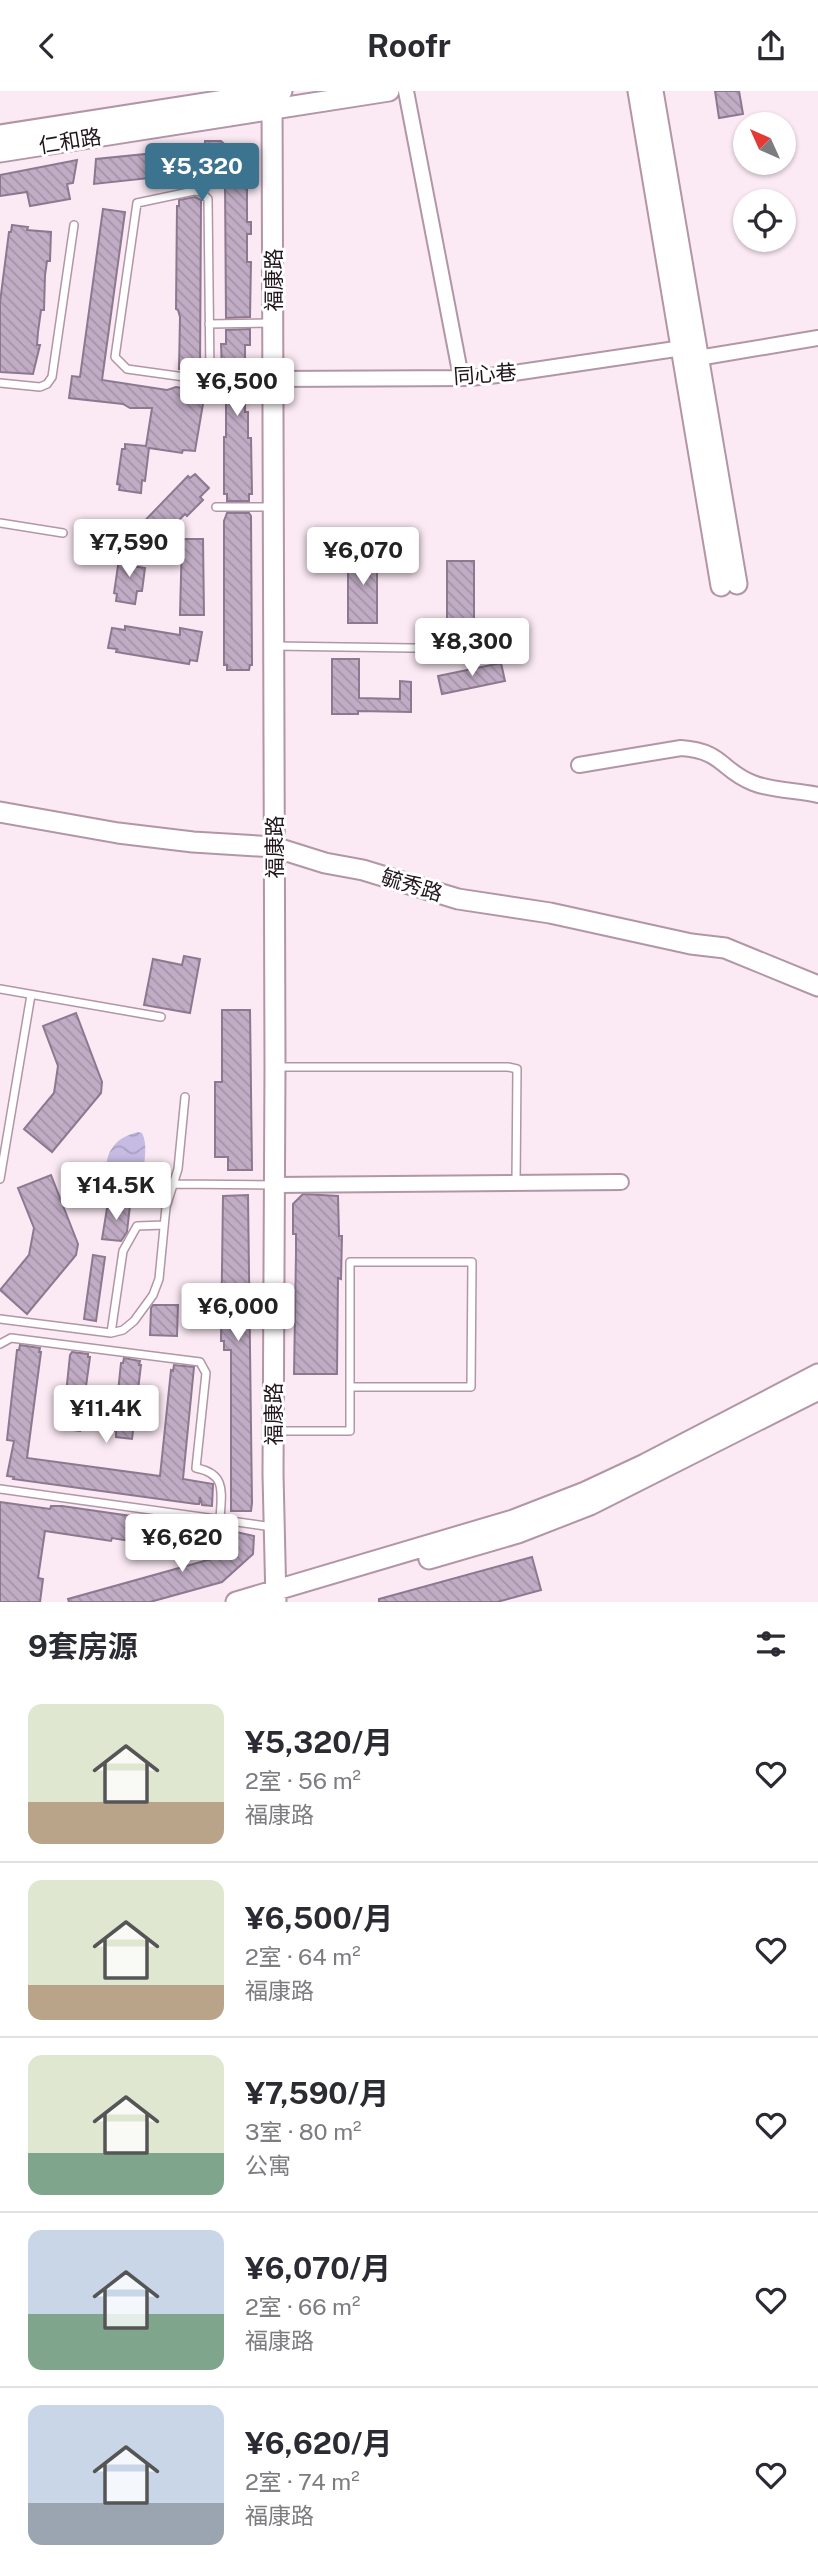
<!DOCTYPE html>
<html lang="zh">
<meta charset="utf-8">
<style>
:root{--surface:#fff;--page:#f2f2f3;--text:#2b2b33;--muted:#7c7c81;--line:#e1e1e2;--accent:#3c738e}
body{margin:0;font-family:"Public Sans","Noto Sans SC",sans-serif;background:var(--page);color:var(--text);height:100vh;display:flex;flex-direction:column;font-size:26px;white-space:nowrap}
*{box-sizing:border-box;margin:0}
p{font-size:23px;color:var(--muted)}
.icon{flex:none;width:38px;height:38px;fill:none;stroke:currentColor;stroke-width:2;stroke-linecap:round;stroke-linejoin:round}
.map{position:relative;height:1511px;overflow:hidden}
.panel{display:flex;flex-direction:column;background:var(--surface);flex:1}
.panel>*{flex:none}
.needle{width:46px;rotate:315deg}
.fabs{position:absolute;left:733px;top:21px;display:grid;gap:14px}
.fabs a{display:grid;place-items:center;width:63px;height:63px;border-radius:50%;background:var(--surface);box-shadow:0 2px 5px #0004;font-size:35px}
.price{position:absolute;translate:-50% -60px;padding:0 16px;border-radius:7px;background:#fff;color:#222;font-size:23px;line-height:46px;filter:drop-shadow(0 2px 4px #0008)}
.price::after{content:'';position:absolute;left:50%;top:42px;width:21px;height:16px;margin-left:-10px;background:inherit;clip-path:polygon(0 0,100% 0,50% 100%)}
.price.on{background:var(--accent);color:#fff}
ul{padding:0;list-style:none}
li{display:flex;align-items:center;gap:21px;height:175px;padding:0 28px}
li+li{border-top:2px solid var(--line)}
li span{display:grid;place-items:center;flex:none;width:196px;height:140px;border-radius:14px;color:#555}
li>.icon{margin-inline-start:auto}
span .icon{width:84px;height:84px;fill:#fffc;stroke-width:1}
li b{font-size:30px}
h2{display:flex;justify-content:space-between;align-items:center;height:84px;padding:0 28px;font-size:30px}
header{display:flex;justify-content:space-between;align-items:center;height:91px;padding:0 28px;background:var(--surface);font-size:32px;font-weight:700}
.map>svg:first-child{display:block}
.water{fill:url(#water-waves)}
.building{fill:url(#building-back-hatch);stroke:#8c7990;stroke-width:2}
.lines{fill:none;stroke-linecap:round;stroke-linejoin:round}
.lane-casing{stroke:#b296a6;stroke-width:10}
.street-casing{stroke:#b296a6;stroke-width:18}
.secondary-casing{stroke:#b296a6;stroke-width:23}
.lane{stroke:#fff;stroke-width:7}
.street{stroke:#fff;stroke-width:14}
.secondary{stroke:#fff;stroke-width:19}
.labels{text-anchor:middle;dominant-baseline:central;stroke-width:6;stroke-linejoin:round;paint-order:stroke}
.street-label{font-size:21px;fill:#20151b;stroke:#fff}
</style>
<header><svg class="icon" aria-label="back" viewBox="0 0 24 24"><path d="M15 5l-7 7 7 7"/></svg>Roofr<svg class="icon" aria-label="share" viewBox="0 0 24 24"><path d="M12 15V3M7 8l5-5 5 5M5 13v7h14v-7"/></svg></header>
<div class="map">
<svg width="818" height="1511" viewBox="0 0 818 1511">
<defs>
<pattern id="water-waves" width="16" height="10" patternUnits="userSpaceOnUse" patternTransform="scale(1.75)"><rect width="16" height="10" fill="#c6bbe2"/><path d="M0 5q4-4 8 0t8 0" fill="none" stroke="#aaa0c1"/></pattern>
<pattern id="building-back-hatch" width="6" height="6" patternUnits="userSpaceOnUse" patternTransform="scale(1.75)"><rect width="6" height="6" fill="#c0acc4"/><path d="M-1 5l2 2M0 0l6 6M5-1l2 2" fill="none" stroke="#a593a8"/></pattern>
</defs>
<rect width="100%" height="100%" fill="#fbe9f3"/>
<path class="water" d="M138 1041 142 1042C148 1054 144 1067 144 1080 145 1096 125 1112 111 1099 106 1094 106 1086 106 1078 107 1057 118 1046 138 1041Z"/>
<path class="building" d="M715 0H739L743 23 719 27Z
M205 50H221L247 74V131H251V143H247V171H251L250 226 226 227 225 92H205V81L94 93 96 68 205 57Z
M77 69 73 92 67 93 70 108 30 115 27 101 0 105V84Z
M195 106 201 109 200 278H179L180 226 178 219 176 218 177 115H179V109Z
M103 118 125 121 102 289 167 299 176 296 205 301 195 360 183 359 182 362 149 357 145 390 142 389 141 402 119 399 120 394 117 393 122 358H125V353L146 355 152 317H130L123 313 69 307 72 285 80 286Z
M12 134 28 136 27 139 51 141 50 170H47L45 184 44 219H41L38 241 37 254H40L33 283 0 281V211L9 141H11Z
M250 238V254H245V281H250V294H245V321H248V347H251L252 403H249V410H227V403H224V346H226V278L222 279 221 253H226V239Z
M195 383 209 397 200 406 203 409 187 425 185 423 152 456 148 452 146 468 128 451 132 447 130 445 188 385 190 387Z
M227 422H249L251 425 252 574H250L249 579H227V574H224V430Z
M182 448H203L204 524H180Z
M377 460V532H348V461Z
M122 463 143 466 133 475 145 477 142 500H137L135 513 116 510 117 503 114 502 119 468 121 469Z
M447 470H474V536H447Z
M125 535 180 544V537L202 541 197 570 190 569 189 573 116 561 117 558 108 557 112 537 125 539Z
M332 568H359V607L400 608V590L411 591V621L358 620V623H332Z
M501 572 505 590 442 603 438 585Z
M184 865 200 868 190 922 144 914 153 868 182 874Z
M222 919H250L252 1079H228V1066H215V991H222Z
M76 922 102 991 101 1002 52 1061 24 1038 54 1002 58 975 43 935Z
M51 1084 78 1153 76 1164 27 1223 0 1199 29 1164 34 1137 18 1097Z
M303 1103 338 1105 339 1145H342L341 1188 338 1187 337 1283H294L296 1163V1143H293V1113Z
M248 1104 252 1412 251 1420H231V1259H224V1250H221L223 1105Z
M108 1111 130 1114 127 1141 121 1150 102 1148Z
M93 1164 105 1166 96 1230 84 1228Z
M153 1214H178L177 1245 150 1244 151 1217Z
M20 1254 40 1257 39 1261H41L27 1367 160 1385 171 1279 173 1280 174 1274 194 1276 183 1388 213 1393 212 1415 202 1414 200 1406 199 1413H196L13 1388 14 1386 7 1385 14 1350 7 1349 17 1259H19Z
M72 1261 88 1263V1266H90L80 1340 64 1338 65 1332H63L70 1264Z
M124 1267 140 1270 139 1274H141L132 1348 116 1346V1340H114L121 1272H123Z
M0 1411 50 1418 51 1415H62L173 1431V1429L184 1431V1433L196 1435 192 1460 112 1447 111 1450 45 1440 38 1487 43 1488 40 1511H0Z
M223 1438 254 1445 253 1463 222 1491 150 1511H69L68 1508 222 1465 216 1464 212 1450Z
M532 1466 541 1499 497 1511H379V1508Z"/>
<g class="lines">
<defs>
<path id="lane" d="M194 100 201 101 208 108 210 284 199 288 127 278 115 266 137 112Z
M209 233 272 232
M0 292 40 296 47 293 52 286 74 134
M216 416H272
M0 432 63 442
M274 555 481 558
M0 898 161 926
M276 976H508L517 978 516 1092
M0 1088 31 904
M173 1093 274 1094
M0 1228 111 1242 123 1239 134 1230 153 1204 159 1188 166 1116 178 1078 185 1006
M111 1242 123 1160 137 1135 164 1134
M0 1253 11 1247 200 1271 206 1282 196 1377C228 1383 221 1403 220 1429
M276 1340H350V1296H471L472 1171H350V1296
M0 1398 273 1436"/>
<path id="street" d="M406 0 461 286
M698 267 818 247
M273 288 470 287 507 283 689 256
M579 674 681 657C724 660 721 680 753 692 773 700 797 699 818 704
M275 1094 621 1091"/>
<path id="secondary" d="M272 0 275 976 273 1383 276 1511
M638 0 721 495
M653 0 737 493
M0 44 282 0
M0 61 389 0
M0 721 118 742 193 751 274 756 325 772 363 779 458 808 550 822 691 853 725 857 818 895
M429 1468 518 1442 590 1414 818 1299
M236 1511 513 1429 585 1401 645 1373 818 1283"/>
</defs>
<use href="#lane" class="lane-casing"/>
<use href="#street" class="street-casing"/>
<use href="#secondary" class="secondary-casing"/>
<use href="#lane" class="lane"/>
<use href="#street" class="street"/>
<use href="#secondary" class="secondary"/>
</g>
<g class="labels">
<g class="street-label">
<text transform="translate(70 50) rotate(-9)">仁和路</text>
<text transform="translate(273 189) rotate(-90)">福康路</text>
<text transform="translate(485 283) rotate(-4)">同心巷</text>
<text transform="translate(274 756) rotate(-90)">福康路</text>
<text transform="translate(412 794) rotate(17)">毓秀路</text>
<text transform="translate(273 1323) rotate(-90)">福康路</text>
</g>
</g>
</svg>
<div class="fabs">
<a><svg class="needle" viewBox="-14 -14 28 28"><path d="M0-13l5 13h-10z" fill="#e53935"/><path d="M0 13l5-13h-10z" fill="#7c7c81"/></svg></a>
<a><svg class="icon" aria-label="locate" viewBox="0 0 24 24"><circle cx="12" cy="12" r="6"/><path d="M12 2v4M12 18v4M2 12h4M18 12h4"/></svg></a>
</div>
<b class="price on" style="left:202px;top:112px">¥5,320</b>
<b class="price" style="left:237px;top:327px">¥6,500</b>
<b class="price" style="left:129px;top:488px">¥7,590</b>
<b class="price" style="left:363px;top:496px">¥6,070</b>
<b class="price" style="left:472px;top:587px">¥8,300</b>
<b class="price" style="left:116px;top:1131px">¥14.5K</b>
<b class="price" style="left:238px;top:1252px">¥6,000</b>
<b class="price" style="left:106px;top:1354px">¥11.4K</b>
<b class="price" style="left:182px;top:1483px">¥6,620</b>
</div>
<section class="panel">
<h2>9套房源<svg class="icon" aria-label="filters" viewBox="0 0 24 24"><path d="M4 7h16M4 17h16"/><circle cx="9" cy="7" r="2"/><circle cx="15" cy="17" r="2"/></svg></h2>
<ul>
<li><span style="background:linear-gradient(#dfe7d0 70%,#b9a48a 0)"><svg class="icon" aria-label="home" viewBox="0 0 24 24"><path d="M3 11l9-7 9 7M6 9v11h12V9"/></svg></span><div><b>¥5,320/月</b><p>2室 · 56 m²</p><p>福康路</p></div><svg class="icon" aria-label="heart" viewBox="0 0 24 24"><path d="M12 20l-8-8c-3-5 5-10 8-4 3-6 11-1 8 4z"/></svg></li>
<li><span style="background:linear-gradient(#dfe7d0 75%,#b9a48a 0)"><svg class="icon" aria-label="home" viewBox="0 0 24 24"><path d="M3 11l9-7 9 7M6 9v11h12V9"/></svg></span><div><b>¥6,500/月</b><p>2室 · 64 m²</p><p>福康路</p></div><svg class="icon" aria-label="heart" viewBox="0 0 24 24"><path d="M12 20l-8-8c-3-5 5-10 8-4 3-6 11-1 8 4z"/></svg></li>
<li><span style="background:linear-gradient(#dfe7d0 70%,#7fa58c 0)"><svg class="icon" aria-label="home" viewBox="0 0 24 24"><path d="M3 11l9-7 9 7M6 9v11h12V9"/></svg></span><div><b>¥7,590/月</b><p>3室 · 80 m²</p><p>公寓</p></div><svg class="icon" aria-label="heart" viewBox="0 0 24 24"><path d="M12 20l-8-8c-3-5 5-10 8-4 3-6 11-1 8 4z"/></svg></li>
<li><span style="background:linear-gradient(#c9d6e8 60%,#7fa58c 0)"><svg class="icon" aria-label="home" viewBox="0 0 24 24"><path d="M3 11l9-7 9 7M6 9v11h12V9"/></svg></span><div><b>¥6,070/月</b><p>2室 · 66 m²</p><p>福康路</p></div><svg class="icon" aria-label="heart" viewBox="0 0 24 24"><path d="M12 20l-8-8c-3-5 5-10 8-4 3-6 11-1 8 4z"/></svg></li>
<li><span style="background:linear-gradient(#c9d6e8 70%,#9aa5b1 0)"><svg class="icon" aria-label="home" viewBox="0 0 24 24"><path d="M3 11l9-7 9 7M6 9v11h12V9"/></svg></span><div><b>¥6,620/月</b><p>2室 · 74 m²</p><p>福康路</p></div><svg class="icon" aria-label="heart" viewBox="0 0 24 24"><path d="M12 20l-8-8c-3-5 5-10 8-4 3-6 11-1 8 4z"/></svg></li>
</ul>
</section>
